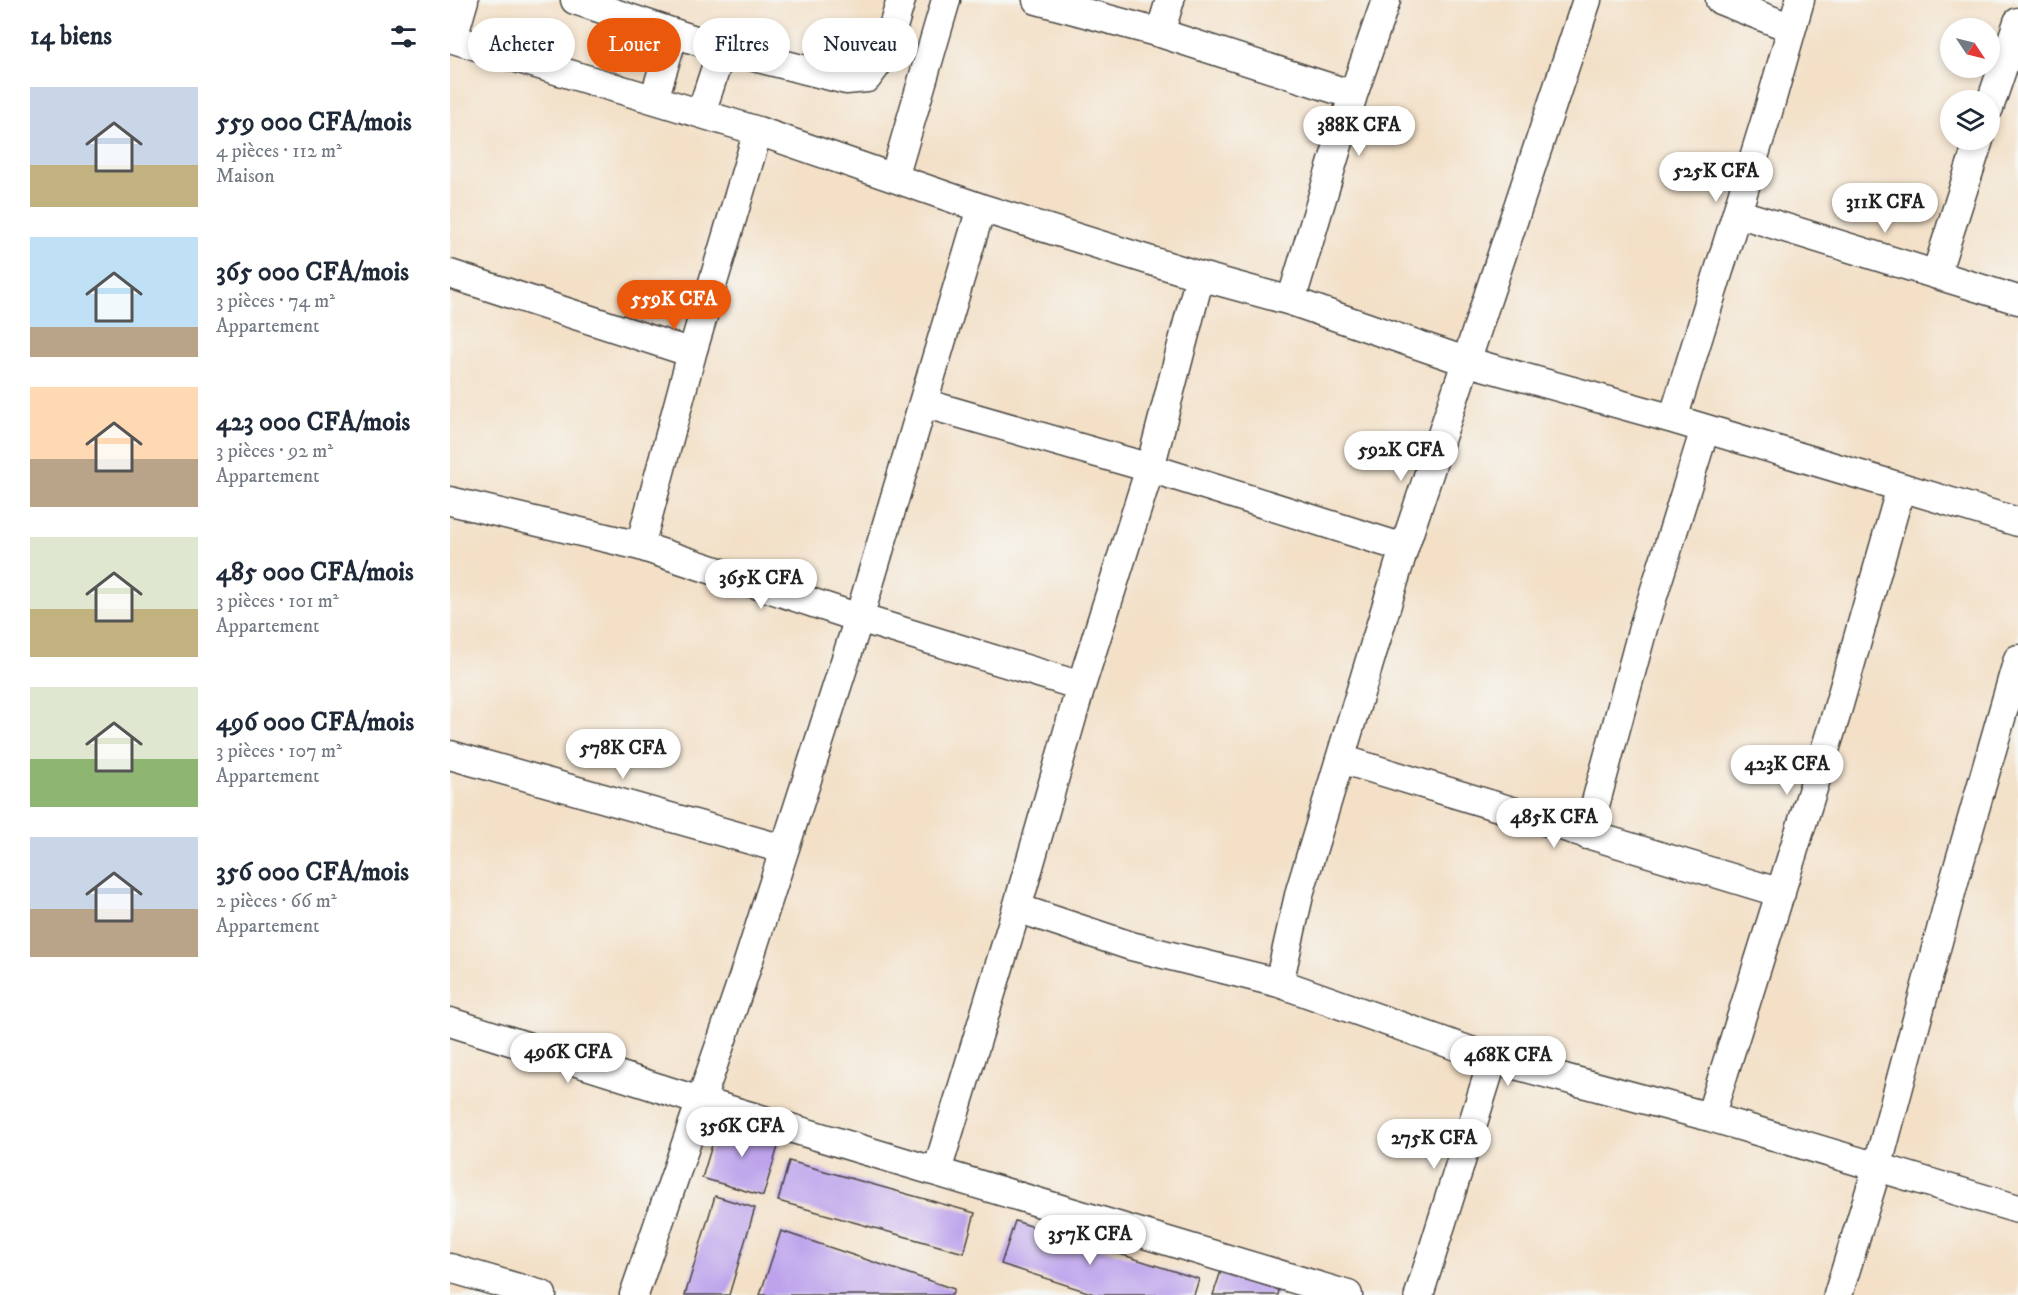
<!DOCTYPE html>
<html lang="fr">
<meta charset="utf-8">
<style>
:root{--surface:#fff;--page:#f2f2f3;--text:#1f2937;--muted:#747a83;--accent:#ea580c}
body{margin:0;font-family:"IM FELL DW Pica",serif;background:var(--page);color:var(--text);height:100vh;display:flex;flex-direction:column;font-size:22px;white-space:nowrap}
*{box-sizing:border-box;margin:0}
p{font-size:20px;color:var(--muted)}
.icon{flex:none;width:33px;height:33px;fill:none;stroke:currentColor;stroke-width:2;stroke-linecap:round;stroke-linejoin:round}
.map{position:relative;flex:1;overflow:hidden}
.drawer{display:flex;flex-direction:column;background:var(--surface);width:450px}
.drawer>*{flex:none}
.hud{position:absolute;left:18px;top:18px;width:570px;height:54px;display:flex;gap:12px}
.needle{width:39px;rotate:125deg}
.buttons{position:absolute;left:1490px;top:18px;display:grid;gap:12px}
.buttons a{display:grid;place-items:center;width:60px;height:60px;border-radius:50%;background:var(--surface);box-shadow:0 3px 9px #0003;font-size:30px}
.price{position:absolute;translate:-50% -51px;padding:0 14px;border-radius:21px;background:#fff;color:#222;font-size:20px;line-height:39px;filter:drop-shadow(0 2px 3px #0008)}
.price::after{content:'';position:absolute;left:50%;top:36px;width:18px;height:14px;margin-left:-9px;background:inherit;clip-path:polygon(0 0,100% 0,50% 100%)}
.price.active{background:var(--accent);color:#fff}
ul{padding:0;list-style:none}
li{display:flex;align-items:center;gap:18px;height:150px;padding:0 30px}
li span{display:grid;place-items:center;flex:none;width:168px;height:120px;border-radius:0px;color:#555}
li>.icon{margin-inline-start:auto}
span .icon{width:72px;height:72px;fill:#fffc;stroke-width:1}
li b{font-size:26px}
h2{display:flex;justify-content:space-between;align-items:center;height:72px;padding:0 30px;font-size:26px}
.pill{padding:0 21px;border-radius:27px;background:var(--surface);box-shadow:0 3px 9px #0003;font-size:21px;line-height:54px}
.pill.active{background:var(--accent);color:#fff}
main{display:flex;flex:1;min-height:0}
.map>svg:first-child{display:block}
.building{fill:#bda3ec}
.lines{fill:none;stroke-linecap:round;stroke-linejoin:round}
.minor-casing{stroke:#494642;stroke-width:31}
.minor{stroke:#fff;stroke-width:28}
</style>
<main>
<section class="drawer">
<h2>14 biens<svg class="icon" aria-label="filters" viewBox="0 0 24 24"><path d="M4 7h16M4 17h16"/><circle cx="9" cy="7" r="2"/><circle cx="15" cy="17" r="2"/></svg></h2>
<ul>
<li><span style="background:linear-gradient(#c9d6e8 65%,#c2b280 0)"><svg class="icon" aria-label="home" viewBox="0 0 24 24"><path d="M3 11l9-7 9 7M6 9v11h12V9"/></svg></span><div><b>559 000 CFA/mois</b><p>4 pièces · 112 m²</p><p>Maison</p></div></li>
<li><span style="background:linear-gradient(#bfe0f5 75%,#b9a48a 0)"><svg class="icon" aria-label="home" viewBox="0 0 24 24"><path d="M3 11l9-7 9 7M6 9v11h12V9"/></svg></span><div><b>365 000 CFA/mois</b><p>3 pièces · 74 m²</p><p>Appartement</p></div></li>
<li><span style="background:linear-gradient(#ffd9b3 60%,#b9a48a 0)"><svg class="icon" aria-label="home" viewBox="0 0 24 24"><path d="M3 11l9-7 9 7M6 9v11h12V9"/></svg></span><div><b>423 000 CFA/mois</b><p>3 pièces · 92 m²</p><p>Appartement</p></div></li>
<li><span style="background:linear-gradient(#dfe7d0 60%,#c2b280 0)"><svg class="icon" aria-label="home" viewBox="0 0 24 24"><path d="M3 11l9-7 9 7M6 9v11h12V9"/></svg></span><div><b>485 000 CFA/mois</b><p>3 pièces · 101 m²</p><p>Appartement</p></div></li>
<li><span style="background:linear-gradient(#dfe7d0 60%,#8fb573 0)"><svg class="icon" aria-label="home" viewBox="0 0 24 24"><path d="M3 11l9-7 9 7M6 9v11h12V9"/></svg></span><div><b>496 000 CFA/mois</b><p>3 pièces · 107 m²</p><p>Appartement</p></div></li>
<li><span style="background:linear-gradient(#c9d6e8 60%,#b9a48a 0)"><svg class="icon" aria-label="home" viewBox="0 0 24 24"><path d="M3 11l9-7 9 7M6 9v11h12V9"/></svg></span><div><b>356 000 CFA/mois</b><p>2 pièces · 66 m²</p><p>Appartement</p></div></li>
</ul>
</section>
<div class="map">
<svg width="1568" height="1295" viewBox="0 0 1568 1295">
<rect width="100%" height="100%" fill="#f6f6f2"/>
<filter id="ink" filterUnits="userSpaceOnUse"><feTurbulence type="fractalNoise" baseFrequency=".0167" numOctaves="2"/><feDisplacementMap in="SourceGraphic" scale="12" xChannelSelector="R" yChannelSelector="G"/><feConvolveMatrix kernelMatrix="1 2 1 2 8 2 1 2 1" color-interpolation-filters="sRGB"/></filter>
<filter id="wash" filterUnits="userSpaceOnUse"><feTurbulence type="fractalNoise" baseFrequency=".008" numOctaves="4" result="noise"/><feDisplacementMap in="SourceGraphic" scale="24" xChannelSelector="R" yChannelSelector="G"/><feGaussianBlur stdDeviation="1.35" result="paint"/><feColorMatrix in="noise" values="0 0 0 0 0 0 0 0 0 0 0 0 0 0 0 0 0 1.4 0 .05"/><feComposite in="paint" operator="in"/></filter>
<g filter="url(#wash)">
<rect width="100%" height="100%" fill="#f3e0c7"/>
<g id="blocks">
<path class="building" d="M270 1119 331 1137 313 1196 252 1178Z
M339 1161 525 1213 514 1253 328 1201Z
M265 1196 305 1208 279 1295H235Z
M565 1221 749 1279 744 1295H647L551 1264Z
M331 1231 504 1289 502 1295H310Z
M771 1271 829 1290 828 1295H763Z"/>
</g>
</g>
<g filter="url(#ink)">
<use href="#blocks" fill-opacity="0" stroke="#494642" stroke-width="1.5"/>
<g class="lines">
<defs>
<path id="minor" d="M125 0 272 49
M587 0 710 33 903 95
M1270 0 1341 28
M710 33 720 0
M0 38 308 131 531 208 750 276 841 301 1015 361 1223 419 1568 522
M3 38 14 0
M204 99 224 33
M1539 108 1568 22
M251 113 272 49 396 80 417 78 435 54 451 0
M444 178 496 0
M1287 213 1568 300
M0 274 242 353
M1486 274 1529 140
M841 301 903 95 936 0
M473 403 700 468 954 548
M1223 419 1318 112 1350 0
M0 501 190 546 409 618 631 686
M190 546 242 353 308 131
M0 755 333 849
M891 759 1331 893
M1137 835 1193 628 1255 429
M567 908 681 946 829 983 1043 1059 1260 1117 1568 1209
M829 983 850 891 954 548 1137 0
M0 1022 250 1101 898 1295
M1260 1117 1386 715 1451 487
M487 1171 567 908 631 686 700 468 750 276
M0 1268 92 1295
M184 1295 293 978 409 618 531 208
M969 1295 1043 1059
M1388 1295 1427 1168 1505 878 1568 659"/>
</defs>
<use href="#minor" class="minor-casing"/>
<use href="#minor" class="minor"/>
</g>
</g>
</svg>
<div class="buttons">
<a><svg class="needle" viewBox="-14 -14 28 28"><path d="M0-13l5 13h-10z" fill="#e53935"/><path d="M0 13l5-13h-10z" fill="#747a83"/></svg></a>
<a><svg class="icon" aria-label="layers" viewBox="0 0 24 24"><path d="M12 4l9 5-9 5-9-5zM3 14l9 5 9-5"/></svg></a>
</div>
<b class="price" style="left:909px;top:157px">388K CFA</b>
<b class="price" style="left:1266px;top:203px">525K CFA</b>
<b class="price" style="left:1435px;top:234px">311K CFA</b>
<b class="price active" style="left:224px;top:331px">559K CFA</b>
<b class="price" style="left:951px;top:482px">592K CFA</b>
<b class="price" style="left:311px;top:610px">365K CFA</b>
<b class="price" style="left:173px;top:780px">578K CFA</b>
<b class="price" style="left:1337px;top:796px">423K CFA</b>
<b class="price" style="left:1104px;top:849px">485K CFA</b>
<b class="price" style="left:118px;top:1084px">496K CFA</b>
<b class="price" style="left:1058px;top:1087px">468K CFA</b>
<b class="price" style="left:292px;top:1158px">356K CFA</b>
<b class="price" style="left:984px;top:1170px">275K CFA</b>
<b class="price" style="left:640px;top:1266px">357K CFA</b>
<div class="hud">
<a class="pill">Acheter</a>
<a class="pill active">Louer</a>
<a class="pill">Filtres</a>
<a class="pill">Nouveau</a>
</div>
</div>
</main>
